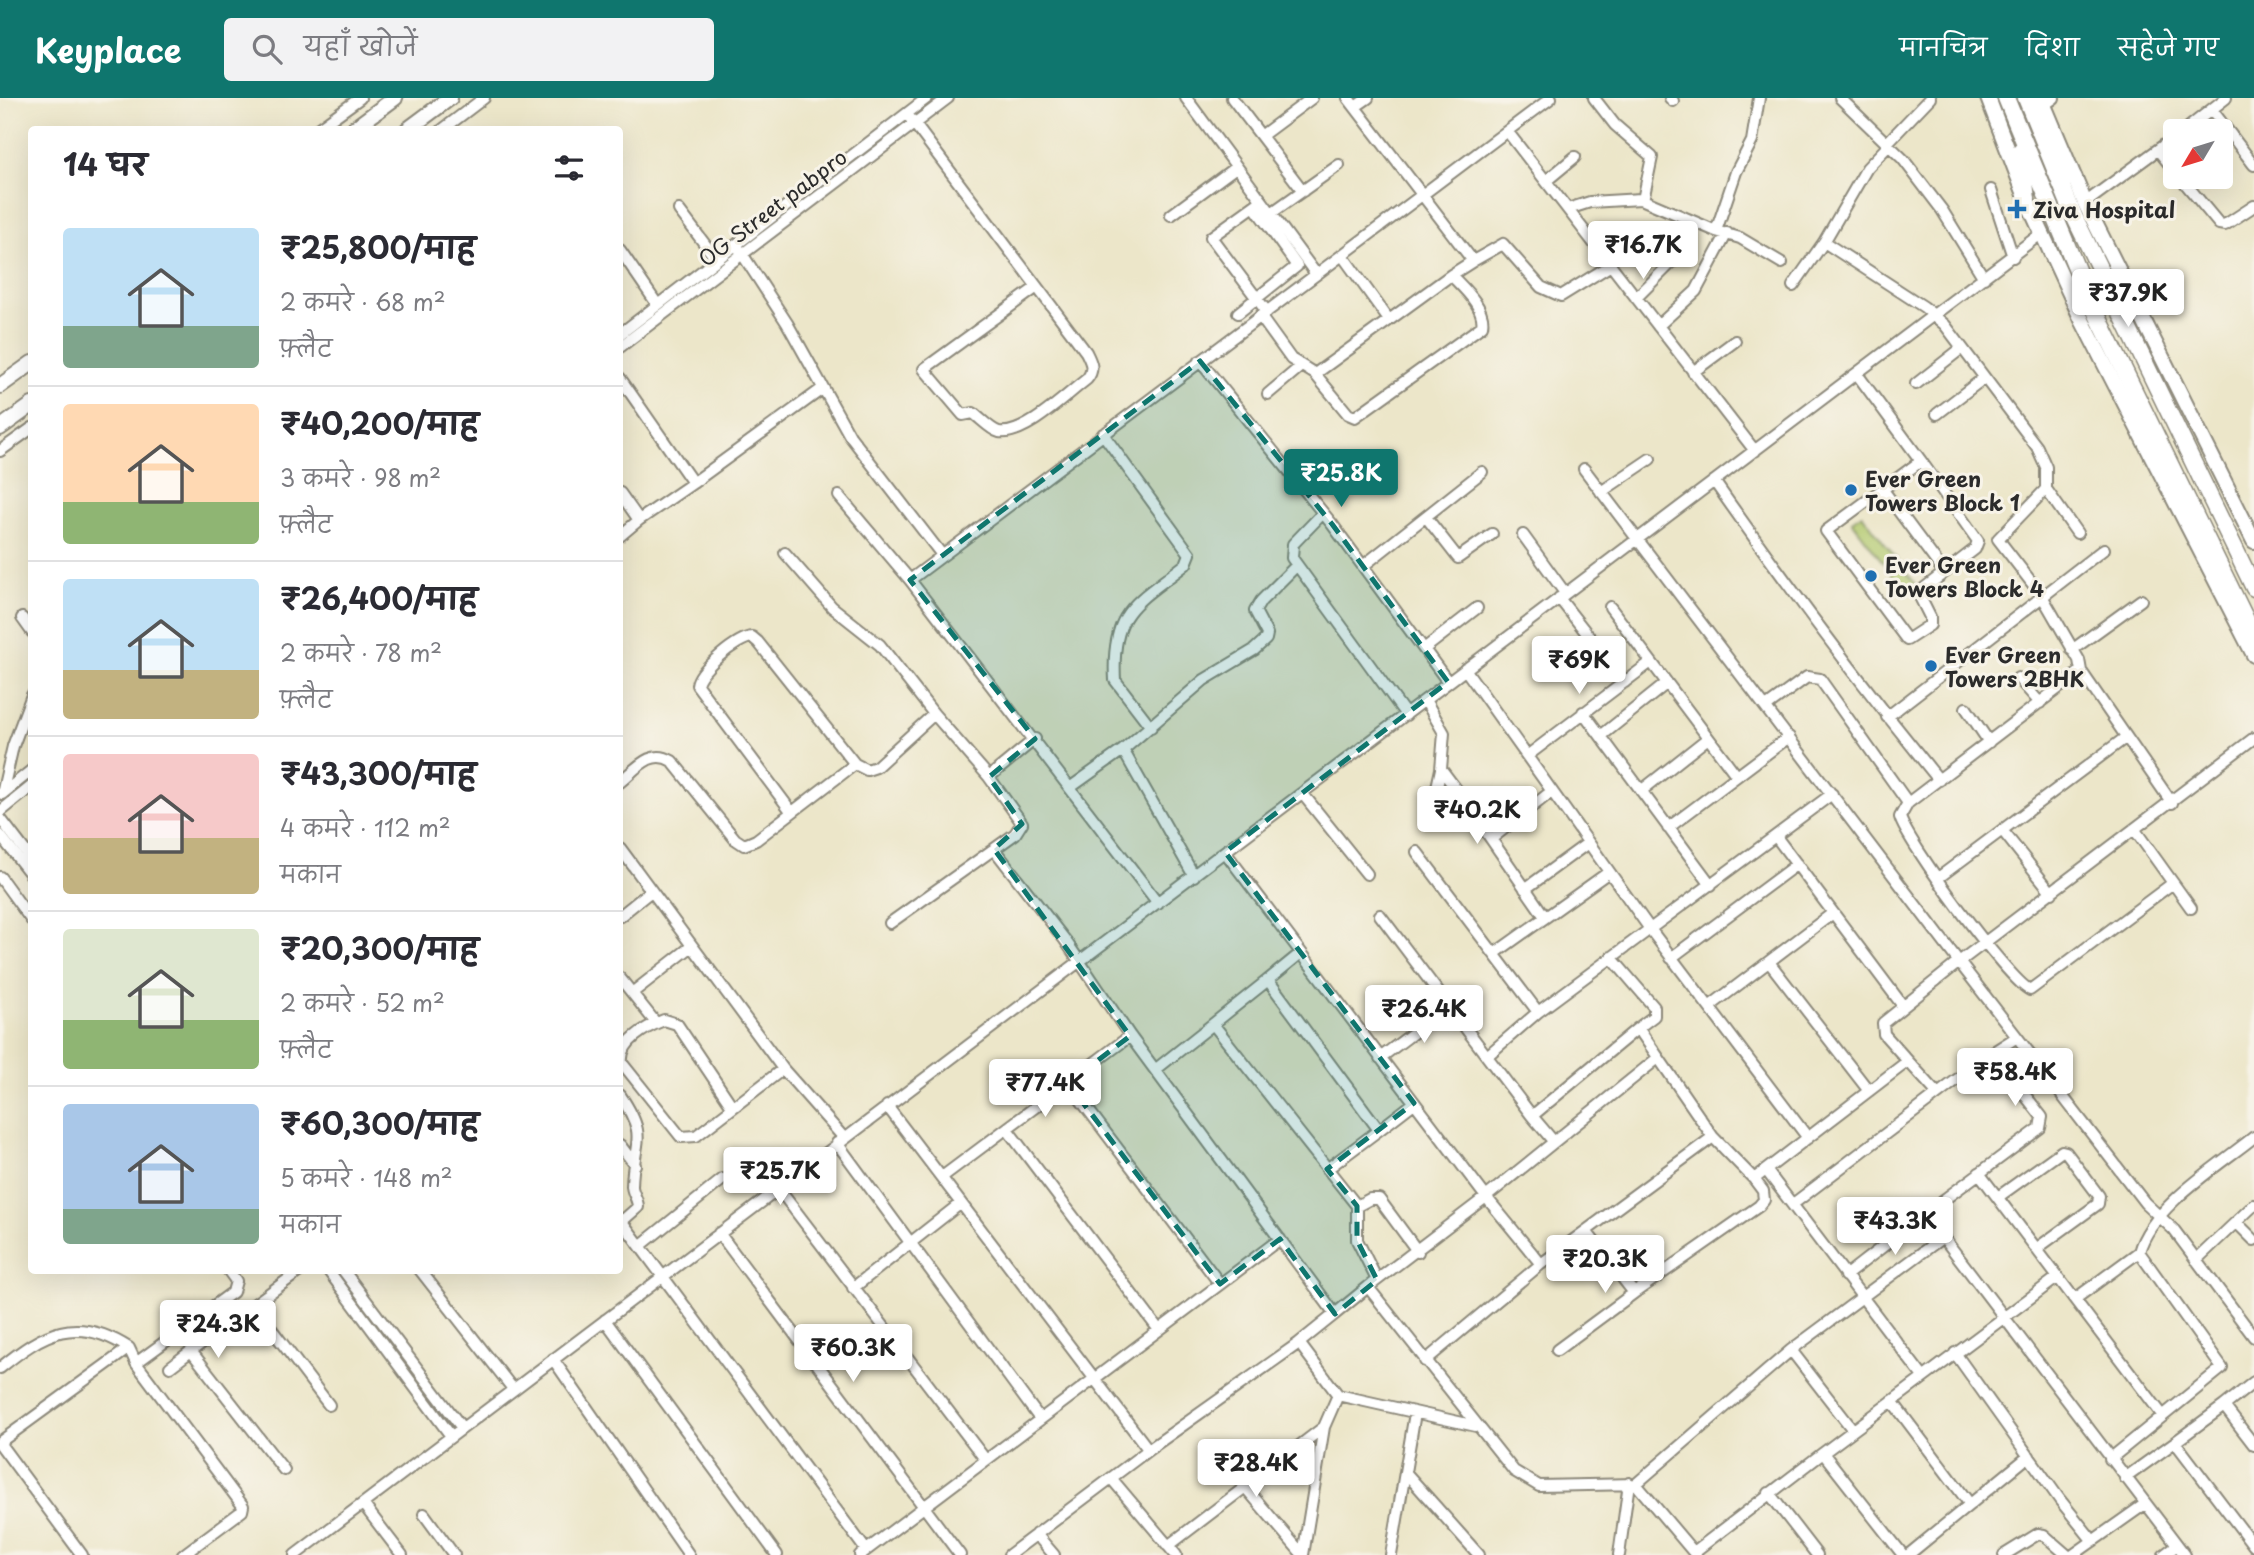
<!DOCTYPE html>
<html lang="hi">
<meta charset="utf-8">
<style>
:root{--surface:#fff;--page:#f2f2f3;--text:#2b2b33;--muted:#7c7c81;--line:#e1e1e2;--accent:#0f766e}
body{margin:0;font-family:"Playpen Sans","Playpen Sans Deva",sans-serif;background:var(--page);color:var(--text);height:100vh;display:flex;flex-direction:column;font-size:26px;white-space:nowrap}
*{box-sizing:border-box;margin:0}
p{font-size:23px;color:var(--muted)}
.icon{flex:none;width:38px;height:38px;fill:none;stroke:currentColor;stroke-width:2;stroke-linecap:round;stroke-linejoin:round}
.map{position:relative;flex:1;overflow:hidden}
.sheet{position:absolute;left:28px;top:28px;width:595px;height:1148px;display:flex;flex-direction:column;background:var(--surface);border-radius:7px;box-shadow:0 7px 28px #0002}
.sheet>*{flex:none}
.needle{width:46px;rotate:232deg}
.buttons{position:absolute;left:2163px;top:21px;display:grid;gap:14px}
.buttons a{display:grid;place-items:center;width:70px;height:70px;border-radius:7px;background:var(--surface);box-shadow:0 7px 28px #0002;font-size:35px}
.price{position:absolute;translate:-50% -60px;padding:0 16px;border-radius:7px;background:#fff;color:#222;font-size:23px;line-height:46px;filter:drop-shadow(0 2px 4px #0008)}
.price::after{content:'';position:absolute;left:50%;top:42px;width:21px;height:16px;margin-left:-10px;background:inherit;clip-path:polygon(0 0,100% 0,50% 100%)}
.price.on{background:var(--accent);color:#fff}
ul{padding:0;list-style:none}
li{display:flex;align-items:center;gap:21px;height:175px;padding:0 35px}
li+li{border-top:2px solid var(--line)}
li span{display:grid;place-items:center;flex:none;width:196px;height:140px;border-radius:7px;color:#555}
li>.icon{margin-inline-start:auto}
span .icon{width:84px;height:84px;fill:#fffc;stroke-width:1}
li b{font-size:30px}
h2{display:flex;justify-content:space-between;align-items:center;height:84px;padding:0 35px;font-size:30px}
header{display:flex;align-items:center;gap:42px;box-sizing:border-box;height:98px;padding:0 35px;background:var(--accent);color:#fff}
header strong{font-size:33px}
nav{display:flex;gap:38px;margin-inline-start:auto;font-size:24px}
.search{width:490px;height:63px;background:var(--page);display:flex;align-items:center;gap:18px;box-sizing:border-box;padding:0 24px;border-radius:7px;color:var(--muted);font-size:26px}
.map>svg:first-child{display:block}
.green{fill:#b2c96e;stroke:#6e7a4c;stroke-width:2}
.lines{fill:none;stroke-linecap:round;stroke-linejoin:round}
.minor-casing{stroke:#8c887a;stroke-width:14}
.major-casing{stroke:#8c887a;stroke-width:18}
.highway-casing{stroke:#8c887a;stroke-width:19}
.minor{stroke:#fff;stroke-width:10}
.major{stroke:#fff;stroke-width:14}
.highway{stroke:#fff;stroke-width:16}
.marked{fill:#0f766e;fill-opacity:0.2;stroke:#0f766e;stroke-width:5;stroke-dasharray:14 9;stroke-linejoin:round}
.poi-dot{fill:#1f6fb2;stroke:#f7f3e8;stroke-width:2.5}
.labels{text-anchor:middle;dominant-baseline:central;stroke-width:6;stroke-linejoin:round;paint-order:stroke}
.street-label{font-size:21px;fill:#2b2b2b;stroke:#f7f3e8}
.poi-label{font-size:21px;font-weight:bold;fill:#2b2b2b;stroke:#f7f3e8;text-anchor:start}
</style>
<header>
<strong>Keyplace</strong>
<div class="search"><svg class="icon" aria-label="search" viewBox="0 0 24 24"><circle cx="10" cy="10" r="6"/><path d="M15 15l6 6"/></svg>यहाँ खोजें</div>
<nav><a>मानचित्र</a><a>दिशा</a><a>सहेजे गए</a></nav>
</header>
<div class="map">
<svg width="2254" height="1457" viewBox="0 0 2254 1457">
<rect width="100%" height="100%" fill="#f7f3e8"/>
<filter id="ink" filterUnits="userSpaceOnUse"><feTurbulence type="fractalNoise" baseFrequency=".0143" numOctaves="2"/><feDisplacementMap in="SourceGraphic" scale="14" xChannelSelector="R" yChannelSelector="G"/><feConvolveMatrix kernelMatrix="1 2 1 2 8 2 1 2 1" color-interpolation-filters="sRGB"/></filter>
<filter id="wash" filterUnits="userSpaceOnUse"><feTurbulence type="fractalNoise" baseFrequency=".00686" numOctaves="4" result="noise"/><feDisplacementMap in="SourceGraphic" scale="28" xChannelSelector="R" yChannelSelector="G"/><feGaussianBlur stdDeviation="1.57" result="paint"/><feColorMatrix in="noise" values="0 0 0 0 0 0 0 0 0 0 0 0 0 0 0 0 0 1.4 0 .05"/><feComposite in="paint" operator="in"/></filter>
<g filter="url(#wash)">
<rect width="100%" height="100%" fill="#ece6c9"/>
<path class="green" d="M1862 416 1917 488 1907 496 1852 423Z"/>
</g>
<g filter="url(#ink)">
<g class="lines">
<defs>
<path id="minor" d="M1186 0 1316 176
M1232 0 1303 93
M1594 0 1615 27 1652 59 1643 102
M1670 0 1673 3
M1759 0 1752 43 1736 74 1716 133 1740 140 1782 165
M1840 0 1903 61 1942 112 1984 180
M1355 9 1368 0
M2039 11 2054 0
M2212 12 2254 67
M907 16 1086 254C1091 264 1095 271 1087 281 1066 297 1025 338 999 334 991 332 980 320 973 315L963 317 924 271 1037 189
M316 32 360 0
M442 32 484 0
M1507 33 1755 353
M2184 33 2226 0
M1261 38 1312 0
M1886 46 1930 0
M1888 48 1867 70 1824 144 1924 209 1945 227 2037 349 2046 369V391L1998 441 2042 498 2079 562 2081 573
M2158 52 2175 73
M2180 79 2219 126 2225 127 2254 108
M1546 83 1575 59
M1991 92 2013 159
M1261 103 1211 139 1267 214
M2085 105 2175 39
M1568 111 1590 104 1641 101 1716 133
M679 112 716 161
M1270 116 1339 67
M1171 117 1236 69
M739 151 787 225 850 338 942 457
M620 152 657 206
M1342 157 1389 222
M1473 163 1503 146 1541 189 1561 198 1611 167
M1793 188 1824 144
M1636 200 1681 155
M1238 215 1297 168 1254 108
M1260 218 1291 261 1315 276 1348 316 1355 319 1482 228C1486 209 1462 189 1451 177L1473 163 1348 0
M1658 228 1696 193 1727 135
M620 236 927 0
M620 249 948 0
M1200 263 1332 426 1448 584
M1693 274 1735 243
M1315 276 1451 177
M1857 276 1921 363 1826 433 1907 542 1930 527V519L1918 495 1975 451 1978 443 1921 363
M620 280 693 385 639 422
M1916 286 1962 250
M1268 296 1300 269
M1937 316 1984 280
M1103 336 1190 456 1186 466C1136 506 1111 511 1115 582L1151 629
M0 353 32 330
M1714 383C1786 486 1860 585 1939 682
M693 385 822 291
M2046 391 2077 435
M1883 392 1944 474
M1601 394 1650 361
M620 395 639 422 620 438
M839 398 910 482
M1323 415 1293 446 1292 460 1406 617
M1426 419 1458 460 1492 436
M1523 437 1565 495
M785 455 832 509 880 547 934 616 989 679
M1363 468 1482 374
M1559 500 1625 584
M1610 509 1737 678
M22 520 32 534
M1424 551 1477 510
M2072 552 2141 502
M2018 580 2040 605
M1425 602 1444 635 1441 671 1429 725
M1766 609 1807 579 1820 581 1908 705
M1966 610 1989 644
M1583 614 1711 787
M1887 619 2104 451
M1601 638 1667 585
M1035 641 989 679 1022 725 1015 736 994 751 1065 842 1130 938 1335 1216 1368 1189 1514 1373 1539 1388 1636 1386 1696 1457
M1123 652 1194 778
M1527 658 1651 564
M1441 671 1465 703
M620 684C636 671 651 650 672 663L735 741 744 747 756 742 855 666
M1071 689 1123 652 1204 582 1254 552 1266 541 1267 536 1255 513 1261 503 1297 467
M1641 693 1708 640
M1302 695 1367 776
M2 696 13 648 32 597
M2 696 32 672
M2172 705 2081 573 1908 705 1900 719C1906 743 2009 883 2030 892L2173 785
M791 713 697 587C698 572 738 540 752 539L758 544 855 666 867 672 876 669 934 616
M1472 713 1491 741
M0 714 32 688
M0 720 32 762
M1668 730 1789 639
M2002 732 2052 795
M2135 732 2191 810
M0 737 32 778
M1777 740 1903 908
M620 750 783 971 844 1040
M1225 754 1486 1099 1554 1044 1532 1018 1638 930 1713 1039
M1417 754 1538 914 1650 831 1465 571
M0 779 32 823
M1938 780 2125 640
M1525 791 1588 745
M1158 805 910 482 1551 0
M1380 817 1532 1018
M620 818 651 793
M1545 819 1491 741 1552 693
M890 825 994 751
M1494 856 1609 774
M1611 859 1654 909V918L1638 930
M1671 860 1797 766
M1769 864 1869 993
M620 880 632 895
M1268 882 1301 855
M1709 909 1833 815
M656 925 632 895 692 848
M2017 939 2145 1105 2174 1132 2254 1239
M1487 958 1538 914
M1380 960 1449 908
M1908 963 1938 996
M1155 972 1213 926
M1068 985 1220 1186
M620 997C650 1042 633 1042 632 1088 632 1095 638 1101 638 1109L621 1124
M1414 1005 1379 1032 1268 882 1213 926 1357 1108 1370 1101H1379L1418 1154
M732 1008 677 926 664 922C646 929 619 944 622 965L681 1039 696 1038 783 971
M887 1008 1148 1351
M1007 1031 1159 1232
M1808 1040 1650 831 1832 696
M1554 1044 1658 960
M837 1045 1040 1321
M620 1047 635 1067
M1327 1071 1379 1032
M1766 1072 1923 1279
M1979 1075 2163 1318
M942 1079 1130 938
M778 1090 985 1361
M1998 1099 2062 1053 2066 1054 2099 1098 2098 1106 2036 1151
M1793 1106 1992 955
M1357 1108V1142L1377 1182
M620 1121 866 1452
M2236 1124 2254 1142
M719 1135 960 1457
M1943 1139 2185 1457
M640 1148 723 1081
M2139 1154C2151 1109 2218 1068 2254 1039
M2196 1162 2254 1107
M1541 1166 1713 1039 1754 1081 1908 963 1884 936 1883 925 1959 864 1584 371
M328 1172 451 1338
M343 1172 462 1330
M420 1172 513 1291
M1845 1178 1926 1115
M1368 1189 1486 1099 1541 1166 1425 1263
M853 1190 961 1105
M1634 1195 1759 1108 1764 1102 1763 1093 1754 1081
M2075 1201 2139 1154 2222 1270 2110 1361
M254 1208 329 1307
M1335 1216 1299 1245 1338 1297 1476 1328
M605 1222 777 1457
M1557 1252 1634 1195 1586 1133
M1791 1252 1853 1332
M1955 1255 2060 1402 2093 1443
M553 1261 689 1457
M170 1269 191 1253
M0 1270C44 1234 76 1216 129 1250
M2254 1284 2224 1308 2254 1347
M1892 1303 1969 1405
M2224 1308 2175 1344 2254 1448
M1415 1315 1405 1374 1479 1457
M0 1344 129 1250 136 1265
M0 1346 82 1457
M1823 1355 2058 1179
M284 1372 191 1253 301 1172
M1111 1380 1176 1457
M2125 1380 2175 1344
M1636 1386 1791 1252 1943 1139 1926 1115 2040 1030 2042 1019 1992 955 2017 939 1959 864 2254 640
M1245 1389 1303 1457
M1769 1395 1817 1457
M363 1406 402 1457
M424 1416 454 1457
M1036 1436 1054 1457
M1168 1448 1324 1329
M1694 1454 1823 1355 1903 1457
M183 1457 242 1413 243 1408 136 1265 233 1194 236 1183 228 1172
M295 1457 2042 135
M860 1457 1280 1141
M1009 1457 1151 1350 1299 1245
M1303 1457 1324 1329 1338 1297
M1391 1457 1405 1374
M1619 1457 1629 1385
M1908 1457 2029 1358
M2004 1457 2038 1436 2044 1437 2067 1457
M2073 1457 2145 1406
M2164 1457 2177 1447"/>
<path id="major" d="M1988 0 2029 107 2083 224 2254 557
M2041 0 2085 105 2254 443
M352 32 395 0
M407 32 450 0
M0 288 32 265
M0 330 32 307"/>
<path id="highway" d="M2006 0 2087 196 2254 538
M2026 0 2074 118 2254 490
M2050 46 2074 80
M2021 52 2027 101"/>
</defs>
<use href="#minor" class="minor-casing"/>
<use href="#major" class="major-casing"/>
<use href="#highway" class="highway-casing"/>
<use href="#minor" class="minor"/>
<use href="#major" class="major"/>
<use href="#highway" class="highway"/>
</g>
</g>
<path class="marked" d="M1200 263 1332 426 1448 584 1225 754 1414 1005 1327 1071 1357 1108V1142L1377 1182 1335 1216 1280 1141 1220 1186 1068 985 1130 938 994 751 1022 726 989 679 1035 641 910 482Z"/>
<g class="poi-dot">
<path d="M2013.5 100.5h7v7h7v7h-7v7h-7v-7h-7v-7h7z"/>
<circle cx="1851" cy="392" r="7"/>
<circle cx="1871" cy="478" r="7"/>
<circle cx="1931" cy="568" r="7"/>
</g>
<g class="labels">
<g class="street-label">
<text transform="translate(772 109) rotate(-37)">OG Street pabpro</text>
</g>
<g class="poi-label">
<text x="2033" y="111">Ziva Hospital</text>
<text x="1865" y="380">Ever Green<tspan x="1865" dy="24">Towers Block 1</tspan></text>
<text x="1885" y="466">Ever Green<tspan x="1885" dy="24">Towers Block 4</tspan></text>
<text x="1945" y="556">Ever Green<tspan x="1945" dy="24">Towers 2BHK</tspan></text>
</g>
</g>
</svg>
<div class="buttons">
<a><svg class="needle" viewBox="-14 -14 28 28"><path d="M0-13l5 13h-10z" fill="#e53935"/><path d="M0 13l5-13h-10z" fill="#7c7c81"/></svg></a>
</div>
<b class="price" style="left:1643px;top:183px">₹16.7K</b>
<b class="price" style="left:2128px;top:231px">₹37.9K</b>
<b class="price on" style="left:1341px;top:411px">₹25.8K</b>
<b class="price" style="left:1579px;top:598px">₹69K</b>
<b class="price" style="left:1477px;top:748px">₹40.2K</b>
<b class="price" style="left:1424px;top:947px">₹26.4K</b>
<b class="price" style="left:2015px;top:1010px">₹58.4K</b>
<b class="price" style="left:1045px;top:1021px">₹77.4K</b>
<b class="price" style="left:780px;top:1109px">₹25.7K</b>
<b class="price" style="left:1895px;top:1159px">₹43.3K</b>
<b class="price" style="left:1605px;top:1197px">₹20.3K</b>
<b class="price" style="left:218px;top:1262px">₹24.3K</b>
<b class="price" style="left:853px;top:1286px">₹60.3K</b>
<b class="price" style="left:1256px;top:1401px">₹28.4K</b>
<section class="sheet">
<h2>14 घर<svg class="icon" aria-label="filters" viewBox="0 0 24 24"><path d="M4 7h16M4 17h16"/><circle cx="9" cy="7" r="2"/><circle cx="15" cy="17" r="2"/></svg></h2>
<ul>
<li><span style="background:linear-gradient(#bfe0f5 70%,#7fa58c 0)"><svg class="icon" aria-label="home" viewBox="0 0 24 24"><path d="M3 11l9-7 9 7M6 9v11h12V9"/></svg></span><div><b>₹25,800/माह</b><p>2 कमरे · 68 m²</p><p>फ़्लैट</p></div></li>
<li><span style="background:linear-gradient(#ffd9b3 70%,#8fb573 0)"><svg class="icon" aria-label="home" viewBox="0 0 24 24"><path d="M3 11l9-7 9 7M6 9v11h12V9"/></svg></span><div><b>₹40,200/माह</b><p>3 कमरे · 98 m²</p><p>फ़्लैट</p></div></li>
<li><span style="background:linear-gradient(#bfe0f5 65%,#c2b280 0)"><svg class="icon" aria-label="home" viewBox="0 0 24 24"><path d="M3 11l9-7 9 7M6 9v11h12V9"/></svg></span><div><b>₹26,400/माह</b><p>2 कमरे · 78 m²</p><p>फ़्लैट</p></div></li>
<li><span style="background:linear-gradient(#f6c9c9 60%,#c2b280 0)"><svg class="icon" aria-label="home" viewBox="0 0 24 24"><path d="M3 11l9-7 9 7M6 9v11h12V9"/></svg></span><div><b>₹43,300/माह</b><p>4 कमरे · 112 m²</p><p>मकान</p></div></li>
<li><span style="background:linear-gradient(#dfe7d0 65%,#8fb573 0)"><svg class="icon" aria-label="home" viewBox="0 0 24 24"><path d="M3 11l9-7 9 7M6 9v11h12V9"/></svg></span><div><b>₹20,300/माह</b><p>2 कमरे · 52 m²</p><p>फ़्लैट</p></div></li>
<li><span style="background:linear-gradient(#a9c7e8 75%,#7fa58c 0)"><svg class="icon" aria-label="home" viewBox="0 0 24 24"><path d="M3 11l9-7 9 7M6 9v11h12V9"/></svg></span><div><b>₹60,300/माह</b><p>5 कमरे · 148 m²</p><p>मकान</p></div></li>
</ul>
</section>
</div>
